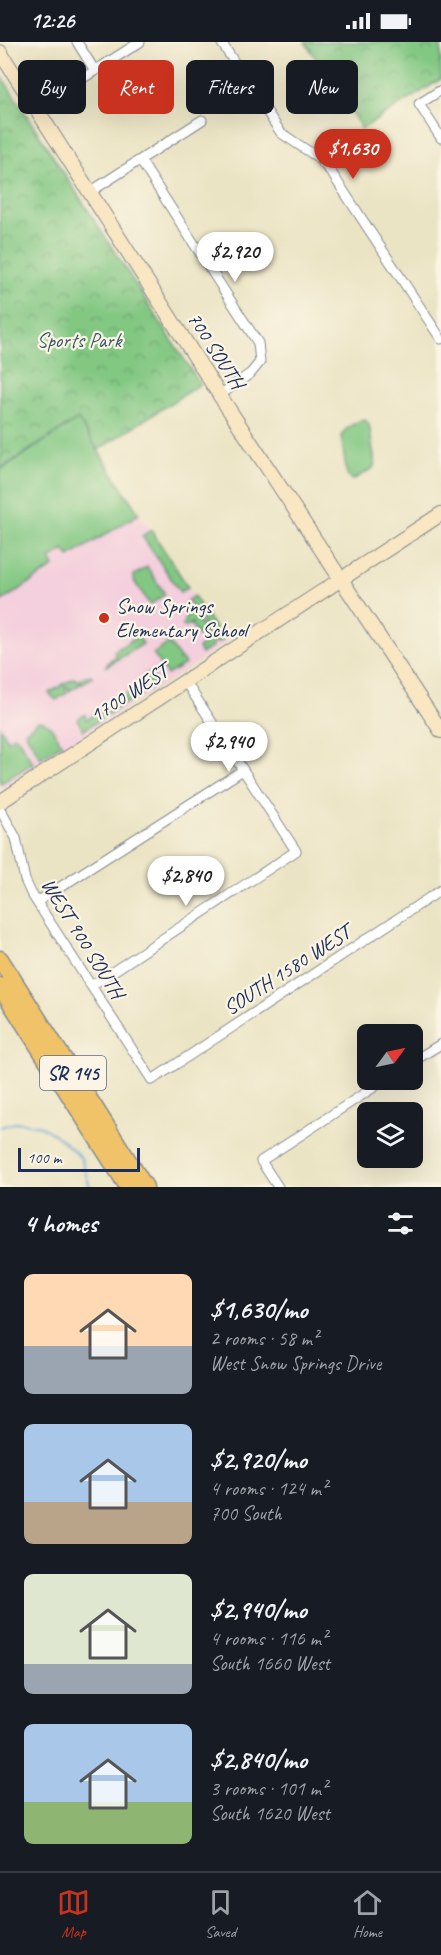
<!DOCTYPE html>
<meta charset="utf-8">
<style>
:root{--surface:#171b24;--page:#242831;--text:#f1f3f6;--muted:#9ea1a6;--line:#363941;--accent:#c8321e}
body{margin:0;font-family:Caveat,sans-serif;background:var(--page);color:var(--text);height:100vh;display:flex;flex-direction:column;font-size:22px;white-space:nowrap}
*{box-sizing:border-box;margin:0}
p{font-size:20px;color:var(--muted)}
.icon{flex:none;width:33px;height:33px;fill:none;stroke:currentColor;stroke-width:2;stroke-linecap:round;stroke-linejoin:round}
.map{position:relative;height:1145px;overflow:hidden}
.details{display:flex;flex-direction:column;background:var(--surface);flex:1}
.details>*{flex:none}
.top-card{position:absolute;left:18px;top:18px;width:405px;height:54px;display:flex;gap:12px}
.needle{width:39px;rotate:57deg}
.controls{position:absolute;left:357px;top:982px;display:grid;gap:12px}
.controls a{display:grid;place-items:center;width:66px;height:66px;border-radius:9px;background:var(--surface);box-shadow:0 6px 24px #0002;font-size:30px}
.scale{position:absolute;left:18px;bottom:15px;width:122px;box-sizing:border-box;padding-left:6px;border:3px solid #1b2f5e;border-top:0;font-size:16px;line-height:21px;white-space:nowrap;color:#1b2f5e;-webkit-text-stroke:4px #fcf5e5;paint-order:stroke}
.price{position:absolute;translate:-50% -51px;padding:0 14px;border-radius:21px;background:#fff;color:#222;font-size:20px;line-height:39px;filter:drop-shadow(0 2px 3px #0008)}
.price::after{content:'';position:absolute;left:50%;top:36px;width:18px;height:14px;margin-left:-9px;background:inherit;clip-path:polygon(0 0,100% 0,50% 100%)}
.price.on{background:var(--accent);color:#fff}
ul{padding:0;list-style:none}
li{display:flex;align-items:center;gap:18px;height:150px;padding:0 24px}
li span{display:grid;place-items:center;flex:none;width:168px;height:120px;border-radius:9px;color:#555}
li>.icon{margin-inline-start:auto}
span .icon{width:72px;height:72px;fill:#fffc;stroke-width:1}
li b{font-size:26px}
h2{display:flex;justify-content:space-between;align-items:center;height:72px;padding:0 24px;font-size:26px}
.tag{padding:0 21px;border-radius:9px;background:var(--surface);box-shadow:0 6px 24px #0002;font-size:21px;line-height:54px}
.tag.on{background:var(--accent);color:#fff}
.status{display:flex;justify-content:space-between;align-items:center;height:42px;padding:0 30px;background:var(--surface);direction:ltr}
.status svg{height:16px;fill:currentColor}
.dock{display:flex;justify-content:space-around;align-items:center;height:84px;border-top:2px solid var(--line);background:var(--surface);font-size:16px;color:var(--muted)}
.dock a{display:grid;justify-items:center;gap:3px}
.dock .on{color:var(--accent)}
.map>svg:first-child{display:block}
.built{fill:#f4cfdd}
.green{fill:#82c782;stroke:#4e7b70;stroke-width:1.5}
.park{fill:url(#park-crowns);stroke:#4e7b70;stroke-width:1.5}
.lines{fill:none;stroke-linecap:round;stroke-linejoin:round}
.stream{stroke:#60a3d4;stroke-width:2}
.street-casing{stroke:#838a91;stroke-width:11}
.secondary-casing{stroke:#838a91;stroke-width:16}
.highway-casing{stroke:#838a91;stroke-width:19}
.street{stroke:#fff;stroke-width:9}
.secondary{stroke:#f9e7c3;stroke-width:14}
.highway{stroke:#f1c369;stroke-width:16}
.poi-dot{fill:#c8321e;stroke:#fcf5e5;stroke-width:2}
.labels{text-anchor:middle;dominant-baseline:central;stroke-width:4.5;stroke-linejoin:round;paint-order:stroke}
.shield{fill:#fcf5e5;stroke:#5e6a86;stroke-width:1.5}
.shield-label{font-size:20px;font-weight:bold;fill:#1b2f5e}
.park-label{font-size:21px;fill:#3a5d69;stroke:#fcf5e5}
.street-label{font-size:21px;fill:#1b2f5e;stroke:#fcf5e5}
.poi-label{font-size:21px;fill:#1b2f5e;stroke:#fcf5e5;text-anchor:start}
</style>
<div class="status"><b>12:26</b><svg viewBox="0 0 49 12"><path d="M0 12V9h3v3zM5 12V6h3v6zM10 12V3h3v9zM15 12V0h3v12zM26 1h20v11H26zM47 4h2v5h-2z"/></svg></div>
<div class="map">
<svg width="441" height="1145" viewBox="0 0 441 1145">
<defs>
<pattern id="park-crowns" width="20" height="18" patternUnits="userSpaceOnUse" patternTransform="scale(1.5)"><rect width="20" height="18" fill="#82c782"/><path d="M2 6a3 3 0 1 1 6 0M12 15a3 3 0 1 1 6 0" fill="none" stroke="#6aa26e"/></pattern>
</defs>
<rect width="100%" height="100%" fill="#fcf5e5"/>
<filter id="ink" filterUnits="userSpaceOnUse"><feTurbulence type="fractalNoise" baseFrequency=".0167" numOctaves="2"/><feDisplacementMap in="SourceGraphic" scale="12" xChannelSelector="R" yChannelSelector="G"/><feConvolveMatrix kernelMatrix="1 2 1 2 8 2 1 2 1" color-interpolation-filters="sRGB"/></filter>
<filter id="wash" filterUnits="userSpaceOnUse"><feTurbulence type="fractalNoise" baseFrequency=".008" numOctaves="4" result="noise"/><feDisplacementMap in="SourceGraphic" scale="24" xChannelSelector="R" yChannelSelector="G"/><feGaussianBlur stdDeviation="1.35" result="paint"/><feColorMatrix in="noise" values="0 0 0 0 0 0 0 0 0 0 0 0 0 0 0 0 0 1.4 0 .05"/><feComposite in="paint" operator="in"/></filter>
<g filter="url(#wash)">
<rect width="100%" height="100%" fill="#ebe4c4"/>
<path class="built" d="M78 377 225 602 0 748V427Z"/>
<path class="green" d="M78 377 139 472 69 515 64 508 50 517 54 525 2 559 0 557V428Z
M365 378 369 382 375 422 373 426 353 438 347 433 341 394C345 386 356 379 365 378Z
M151 488 188 545 180 550 142 494Z
M147 525 165 552 150 563 134 539V533Z
M194 554 223 598 218 601 215 600 188 558Z
M185 560 213 601 212 605 201 612 198 606 204 602 191 583 192 581 185 585 182 583 188 571Z
M138 594 143 602 105 625 110 618 116 615 114 609Z
M169 601 180 616 179 618 182 617 185 622 167 633 153 612Z
M151 631 156 640 154 643 84 688 78 679 79 676 85 672 86 678 141 643 145 632Z
M91 633 92 635 83 641 81 639V642L69 649 68 645H65L67 651 56 658 49 651 74 636 78 639 83 635Z
M38 679C50 678 56 693 62 702L41 716 25 690Z
M0 685 8 698 14 694 17 695 33 721 0 742Z"/>
<path class="park" d="M305 0H441V37L362 87Z
M0 32 200 342 98 408 78 377 0 427Z"/>
<g class="lines">
<path class="stream" d="M0 1085 19 1080 41 1084 62 1098 81 1116 90 1145"/>
</g>
</g>
<g filter="url(#ink)">
<g class="lines">
<defs>
<path id="street" d="M77 0 95 29
M221 0 281 91 317 115 331 130 441 297
M441 48 419 62 441 96
M36 66 140 0
M140 118 258 301 260 320 251 331 220 353
M90 150 202 78
M0 767 16 796 25 838 31 851 152 1038 441 848
M37 860 243 728
M91 944 296 809 185 639
M412 1020 441 1002
M278 1145 261 1119 385 1038"/>
<path id="secondary" d="M0 10 226 363 441 689
M0 760 441 472"/>
<path id="highway" d="M0 917 145 1145
M0 944 128 1145"/>
</defs>
<use href="#street" class="street-casing"/>
<use href="#secondary" class="secondary-casing"/>
<use href="#highway" class="highway-casing"/>
<use href="#street" class="street"/>
<use href="#secondary" class="secondary"/>
<use href="#highway" class="highway"/>
</g>
</g>
<circle class="poi-dot" cx="104" cy="576" r="6"/>
<g class="labels">
<rect class="shield" x="40" y="1014" width="66" height="34" rx="4.5"/>
<g class="shield-label">
<text x="73" y="1031">SR 145</text>
</g>
<g class="park-label">
<text x="79" y="298">Sports Park</text>
</g>
<g class="street-label">
<text transform="translate(216 308) rotate(57)">700 SOUTH</text>
<text transform="translate(129 651) rotate(-33)">1700 WEST</text>
<text transform="translate(83 896) rotate(58)">WEST 900 SOUTH</text>
<text transform="translate(287 928) rotate(-33)">SOUTH 1580 WEST</text>
</g>
<g class="poi-label">
<text x="116" y="564">Snow Springs<tspan x="116" dy="24">Elementary School</tspan></text>
</g>
</g>
</svg>
<div class="controls">
<a><svg class="needle" viewBox="-14 -14 28 28"><path d="M0-13l5 13h-10z" fill="#e53935"/><path d="M0 13l5-13h-10z" fill="#9ea1a6"/></svg></a>
<a><svg class="icon" aria-label="layers" viewBox="0 0 24 24"><path d="M12 4l9 5-9 5-9-5zM3 14l9 5 9-5"/></svg></a>
</div>
<div class="scale">100 m</div>
<b class="price on" style="left:353px;top:138px">$1,630</b>
<b class="price" style="left:235px;top:241px">$2,920</b>
<b class="price" style="left:229px;top:731px">$2,940</b>
<b class="price" style="left:186px;top:865px">$2,840</b>
<div class="top-card">
<a class="tag">Buy</a>
<a class="tag on">Rent</a>
<a class="tag">Filters</a>
<a class="tag">New</a>
</div>
</div>
<section class="details">
<h2>4 homes<svg class="icon" aria-label="filters" viewBox="0 0 24 24"><path d="M4 7h16M4 17h16"/><circle cx="9" cy="7" r="2"/><circle cx="15" cy="17" r="2"/></svg></h2>
<ul>
<li><span style="background:linear-gradient(#ffd9b3 60%,#9aa5b1 0)"><svg class="icon" aria-label="home" viewBox="0 0 24 24"><path d="M3 11l9-7 9 7M6 9v11h12V9"/></svg></span><div><b>$1,630/mo</b><p>2 rooms · 58 m²</p><p>West Snow Springs Drive</p></div></li>
<li><span style="background:linear-gradient(#a9c7e8 65%,#b9a48a 0)"><svg class="icon" aria-label="home" viewBox="0 0 24 24"><path d="M3 11l9-7 9 7M6 9v11h12V9"/></svg></span><div><b>$2,920/mo</b><p>4 rooms · 124 m²</p><p>700 South</p></div></li>
<li><span style="background:linear-gradient(#dfe7d0 75%,#9aa5b1 0)"><svg class="icon" aria-label="home" viewBox="0 0 24 24"><path d="M3 11l9-7 9 7M6 9v11h12V9"/></svg></span><div><b>$2,940/mo</b><p>4 rooms · 116 m²</p><p>South 1660 West</p></div></li>
<li><span style="background:linear-gradient(#a9c7e8 65%,#8fb573 0)"><svg class="icon" aria-label="home" viewBox="0 0 24 24"><path d="M3 11l9-7 9 7M6 9v11h12V9"/></svg></span><div><b>$2,840/mo</b><p>3 rooms · 101 m²</p><p>South 1620 West</p></div></li>
</ul>
</section>
<nav class="dock">
<a class="on"><svg class="icon" aria-label="map" viewBox="0 0 24 24"><path d="M3 6l6-2 6 2 6-2v14l-6 2-6-2-6 2zM9 4v14M15 6v14"/></svg>Map</a>
<a><svg class="icon" aria-label="saved" viewBox="0 0 24 24"><path d="M7 4h10v16l-5-4-5 4z"/></svg>Saved</a>
<a><svg class="icon" aria-label="home" viewBox="0 0 24 24"><path d="M3 11l9-7 9 7M6 9v11h12V9"/></svg>Home</a>
</nav>
